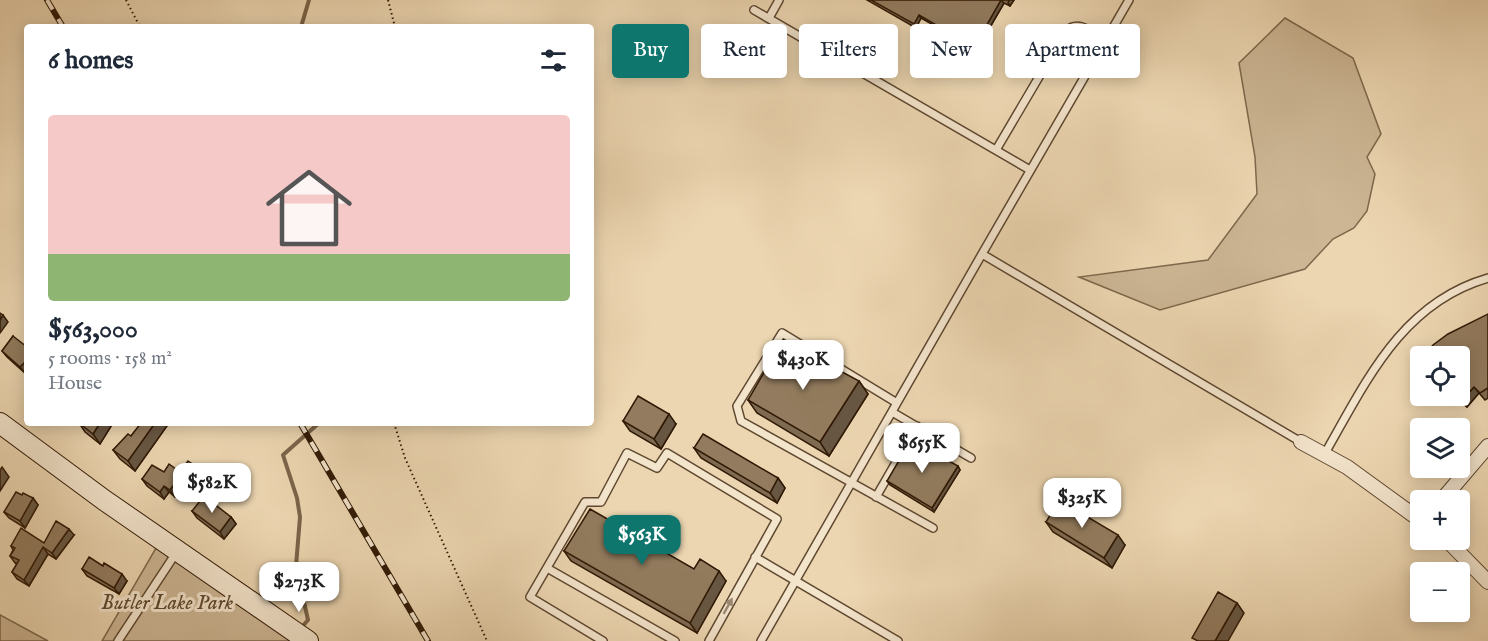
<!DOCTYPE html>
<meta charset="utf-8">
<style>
:root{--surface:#fff;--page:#f2f2f3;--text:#1f2937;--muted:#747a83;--accent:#0f766e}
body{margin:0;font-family:"IM FELL English",serif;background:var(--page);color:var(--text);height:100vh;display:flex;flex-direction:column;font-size:22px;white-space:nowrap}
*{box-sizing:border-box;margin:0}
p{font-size:20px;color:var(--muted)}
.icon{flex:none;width:33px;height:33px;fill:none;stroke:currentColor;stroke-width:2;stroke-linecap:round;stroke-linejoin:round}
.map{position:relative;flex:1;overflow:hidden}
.panel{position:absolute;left:24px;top:24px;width:570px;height:402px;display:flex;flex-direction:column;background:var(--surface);border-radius:6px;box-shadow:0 3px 15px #0003}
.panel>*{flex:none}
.guide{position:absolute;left:612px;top:24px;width:570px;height:54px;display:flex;gap:12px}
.controls{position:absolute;left:1410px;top:346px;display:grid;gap:12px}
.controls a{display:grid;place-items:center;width:60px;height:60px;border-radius:6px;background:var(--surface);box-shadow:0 3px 15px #0003;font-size:30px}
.price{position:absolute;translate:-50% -51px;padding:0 14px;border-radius:12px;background:#fff;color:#222;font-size:20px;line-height:39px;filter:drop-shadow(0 2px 3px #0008)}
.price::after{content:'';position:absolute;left:50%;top:36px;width:18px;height:14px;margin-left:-9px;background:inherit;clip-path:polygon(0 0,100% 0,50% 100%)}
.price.active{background:var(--accent);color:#fff}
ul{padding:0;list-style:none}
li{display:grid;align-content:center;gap:12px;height:318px;padding:0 24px}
li span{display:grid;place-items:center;height:186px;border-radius:6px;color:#555}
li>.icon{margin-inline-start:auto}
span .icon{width:108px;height:108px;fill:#fffc;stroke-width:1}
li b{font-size:26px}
h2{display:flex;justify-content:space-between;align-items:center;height:72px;padding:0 24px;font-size:26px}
.chip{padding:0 21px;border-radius:6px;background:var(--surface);box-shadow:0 3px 15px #0003;font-size:21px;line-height:54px}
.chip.active{background:var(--accent);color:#fff}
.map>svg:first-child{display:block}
.green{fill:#ccb694;stroke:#7e684c;stroke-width:1.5}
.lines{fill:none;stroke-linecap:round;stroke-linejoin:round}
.stream{stroke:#7a6449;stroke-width:4}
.service-casing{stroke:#5f4830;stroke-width:10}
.minor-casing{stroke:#5f4830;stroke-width:16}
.secondary-casing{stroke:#301905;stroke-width:22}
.path{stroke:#301905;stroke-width:2;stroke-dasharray:1.5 3;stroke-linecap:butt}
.service{stroke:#f3e4cc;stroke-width:7}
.minor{stroke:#f3e4cc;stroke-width:14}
.secondary{stroke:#f3e4cc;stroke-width:20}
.rail-casing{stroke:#301905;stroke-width:6}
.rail{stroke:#f3e4cc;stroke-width:4;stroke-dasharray:11;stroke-linecap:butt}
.wall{fill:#7e6a51;stroke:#301905;stroke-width:1.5}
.shaded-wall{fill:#665642;stroke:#301905;stroke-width:1.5}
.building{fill:#927b5e;stroke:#301905;stroke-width:1.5}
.oneway{fill:#9b8972}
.labels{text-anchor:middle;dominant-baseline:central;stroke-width:6;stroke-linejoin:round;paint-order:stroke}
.park-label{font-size:21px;font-style:italic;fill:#5f4830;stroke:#f3e4cc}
</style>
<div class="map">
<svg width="1488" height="641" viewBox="0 0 1488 641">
<rect width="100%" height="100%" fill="#ecd6b1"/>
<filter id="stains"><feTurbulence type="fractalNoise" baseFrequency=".00333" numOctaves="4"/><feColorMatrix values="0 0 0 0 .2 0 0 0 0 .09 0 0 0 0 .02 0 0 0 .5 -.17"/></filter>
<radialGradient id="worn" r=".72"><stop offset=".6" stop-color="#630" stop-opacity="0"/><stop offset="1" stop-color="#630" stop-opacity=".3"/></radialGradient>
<path class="green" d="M1285 18 1353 58 1381 134 1367 157 1375 174 1367 211 1354 228 1333 239 1305 269 1160 310 1079 277 1208 260 1257 194 1255 157 1239 63Z
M156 548 295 641H102Z
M0 614V615L48 641H0Z"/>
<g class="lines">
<path class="stream" d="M301 27 309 0
M300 629 308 620 296 566 300 517 297 498 283 455 319 423"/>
<defs>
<path id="service" d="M754 10 1030 170
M769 18 779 0
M996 150 1066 31C1079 19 1093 33 1106 40
M982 254 1129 0
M897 403 782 333 737 406 741 421 933 528
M892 412 971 458
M1324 455C1366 382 1401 303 1488 278
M876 497 917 426
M755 557 898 641
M547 568 675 641
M118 641 176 553
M603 641 530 597 585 502H601L627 453 657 468 667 453 777 519 709 641
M761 641 982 254 1301 442"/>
<path id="minor" d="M1301 442 1347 467 1420 520
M1441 501 1488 446
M1447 540 1488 582"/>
<path id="secondary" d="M0 423 104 500 308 641"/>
</defs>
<use href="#service" class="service-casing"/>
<use href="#minor" class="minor-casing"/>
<use href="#secondary" class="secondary-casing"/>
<path class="path" d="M126 0 140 27
M388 0 395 27
M394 423 405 458 487 641"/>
<use href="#service" class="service"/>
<use href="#minor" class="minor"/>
<use href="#secondary" class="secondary"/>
<defs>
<path id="rail" d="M47 0 63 27
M300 423 428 641"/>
</defs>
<use href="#rail" class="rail-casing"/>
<use href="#rail" class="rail"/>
</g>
<path class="wall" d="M867 0H1014L1010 6 1004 3 971 60 942 43 939 40 944 31 921 18 916 28Z
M1488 314V398L1485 400 1479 393 1467 407 1452 396H1460Z
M13 336 25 373 7 357 2 351Z
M859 381 868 394 829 456 757 413 748 400Z
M623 421 676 424 661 449 630 431Z
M79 423H113L100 444 85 432Z
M140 423H169L135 471 120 459 113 450 131 436 141 424Z
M694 448 778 478 785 488 777 503 701 458Z
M958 466 960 470 934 512 890 485 887 481Z
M201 470 206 477 197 489 186 482 175 497 169 492 164 499 147 486 142 479 164 472H180Z
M22 495 33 498 38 505 25 528 9 518 4 512Z
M192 511 231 517 236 524 224 539 197 518Z
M1046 522 1125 545 1112 568 1053 532Z
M74 535 56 559 48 554 29 586 17 579 12 572 17 564 15 563 10 556 13 550 11 546 44 543Z
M564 551 694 569 726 581 697 633 571 561Z
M103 566 127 581 119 594 87 576 82 569Z"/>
<path class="shaded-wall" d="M1001 0 1004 3 971 60 969 56Z
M1009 0H1014L1010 6 1008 3Z
M919 15 921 18 916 28 914 24Z
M3 315 8 322 0 333V320Z
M27 360V371L25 373 20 367Z
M859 381 868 394 829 456 820 442Z
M1474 387 1479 393 1467 407 1462 400Z
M669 414 676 424 661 449 654 439Z
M100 423H113L100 444 93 434Z
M155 423H169L135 471 128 461Z
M958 466 960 470 934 512 932 508Z
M2 467 9 477 0 491V470Z
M201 470 206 477 197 489 192 483Z
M181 475 186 482 175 497 170 490Z
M778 478 785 488 777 503 770 493Z
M164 486 169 492 164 499 160 492Z
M33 498 38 505 25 528 20 521Z
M231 517 236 524 224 539 220 532Z
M69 529 74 535 56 559 52 553Z
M1118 535 1125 545 1112 568 1104 558Z
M43 547 48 554 29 586 24 580Z
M719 571 726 581 697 633 690 623Z
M122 574 127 581 119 594 114 588Z
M1237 603 1244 613 1228 641H1215Z"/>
<path class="building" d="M871 0H1001L969 56 939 40 945 30 919 15 914 24Z
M0 313 3 315 0 320Z
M1488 314V388L1480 393 1474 387 1462 400 1457 396H1460V357H1423L1433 345 1448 334Z
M13 336 27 347V360L20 367 2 351Z
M783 340 859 381 820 442 748 400Z
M1420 360V371L1415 366Z
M638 396 669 414 654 439 623 421Z
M79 423H100L93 434Z
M141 423H155L128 461 113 450 128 434 131 436Z
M703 434 778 478 770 493 694 448Z
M911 440 958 466 932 508 887 481Z
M188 461 201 470 192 483 181 475 170 490 164 486 160 492 142 479 152 465 164 472 169 464 180 472Z
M16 492 22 495 23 493 33 498 20 521 4 512Z
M204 496 231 517 220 532 192 511Z
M1059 500 1118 535 1104 558 1046 522Z
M590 509 694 569 700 559 719 571 690 623 564 551Z
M56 521 69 529 52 553 43 547 24 580 12 572 19 560 10 556 15 548 11 546 21 528 44 543Z
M89 557 103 566 104 563 122 574 114 588 82 569Z
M1218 592 1237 603 1215 641H1198L1192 638Z"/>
<defs><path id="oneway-solid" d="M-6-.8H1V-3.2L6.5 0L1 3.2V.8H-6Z" transform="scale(1.5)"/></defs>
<use class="oneway" href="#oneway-solid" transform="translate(728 606) rotate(-61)"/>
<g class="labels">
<g class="park-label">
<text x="167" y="603">Butler Lake Park</text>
</g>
</g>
<rect width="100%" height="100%" filter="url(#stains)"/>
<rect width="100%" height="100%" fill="url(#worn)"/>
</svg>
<div class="controls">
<a><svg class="icon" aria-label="locate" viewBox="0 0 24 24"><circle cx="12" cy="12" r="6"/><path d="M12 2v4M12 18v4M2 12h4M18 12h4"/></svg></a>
<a><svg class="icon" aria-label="layers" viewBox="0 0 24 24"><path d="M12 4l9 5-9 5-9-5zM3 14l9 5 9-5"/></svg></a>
<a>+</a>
<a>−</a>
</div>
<b class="price" style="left:803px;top:391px">$430K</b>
<b class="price" style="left:922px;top:474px">$655K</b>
<b class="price" style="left:212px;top:514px">$582K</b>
<b class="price" style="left:1082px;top:529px">$325K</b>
<b class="price active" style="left:642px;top:566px">$563K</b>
<b class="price" style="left:299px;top:613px">$273K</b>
<div class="guide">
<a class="chip active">Buy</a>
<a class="chip">Rent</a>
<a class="chip">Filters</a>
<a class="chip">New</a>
<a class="chip">Apartment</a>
</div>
<section class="panel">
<h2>6 homes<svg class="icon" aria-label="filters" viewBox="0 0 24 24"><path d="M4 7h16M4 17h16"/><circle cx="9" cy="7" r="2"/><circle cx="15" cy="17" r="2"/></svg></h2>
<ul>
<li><span style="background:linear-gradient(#f6c9c9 75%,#8fb573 0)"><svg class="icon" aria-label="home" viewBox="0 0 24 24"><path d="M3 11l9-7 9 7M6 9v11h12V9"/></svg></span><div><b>$563,000</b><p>5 rooms · 158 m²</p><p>House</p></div></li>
</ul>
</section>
</div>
